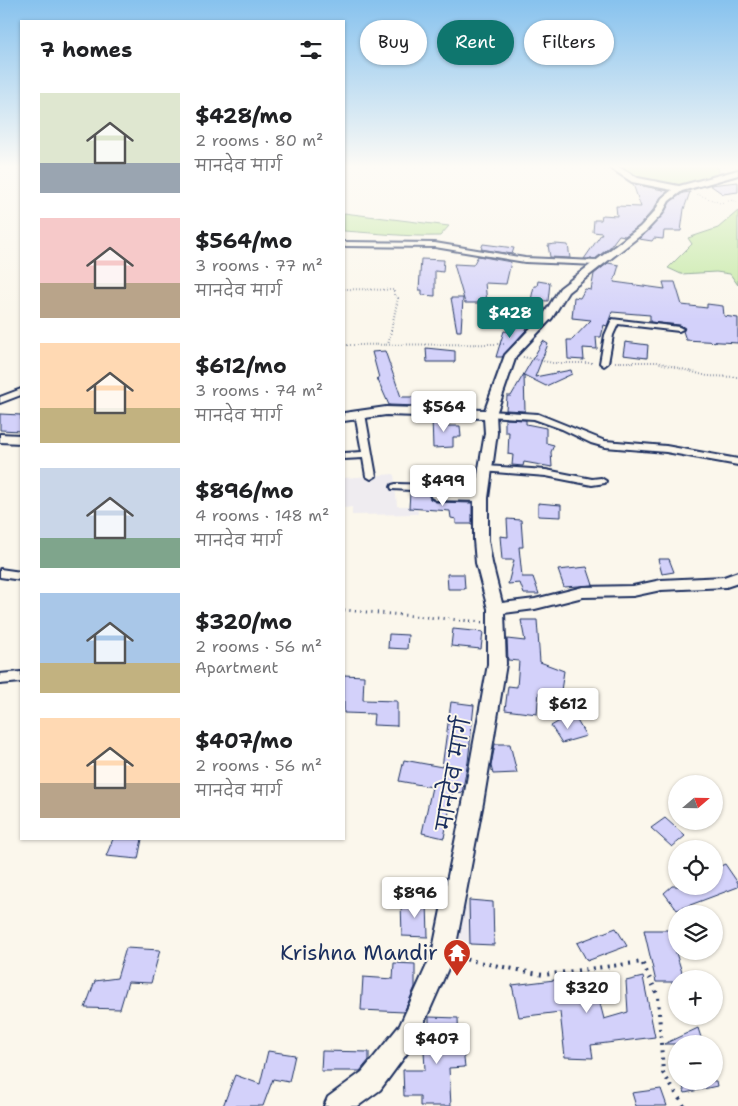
<!DOCTYPE html>
<meta charset="utf-8">
<style>
:root{--surface:#fff;--page:#f6f6f6;--text:#202124;--muted:#757577;--accent:#0f766e}
body{margin:0;font-family:"Shantell Sans","Playpen Sans Deva",sans-serif;background:var(--page);color:var(--text);height:100vh;display:flex;flex-direction:column;font-size:19px;white-space:nowrap}
*{box-sizing:border-box;margin:0}
p{font-size:16px;color:var(--muted)}
.icon{flex:none;width:28px;height:28px;fill:none;stroke:currentColor;stroke-width:2;stroke-linecap:round;stroke-linejoin:round}
.map{position:relative;flex:1;overflow:hidden}
.details{position:absolute;left:20px;top:20px;width:325px;height:820px;display:flex;flex-direction:column;background:var(--surface);border-radius:0px;box-shadow:0 1px 4px #0004}
.details>*{flex:none}
.hud{position:absolute;left:360px;top:20px;width:302px;height:45px;display:flex;gap:10px}
.needle{width:32px;rotate:70deg}
.tools{position:absolute;left:668px;top:775px;display:grid;gap:10px}
.tools a{display:grid;place-items:center;width:55px;height:55px;border-radius:50%;background:var(--surface);box-shadow:0 1px 4px #0004;font-size:25px}
.price{position:absolute;translate:-50% -42px;padding:0 11px;border-radius:5px;background:#fff;color:#222;font-size:16px;line-height:32px;filter:drop-shadow(0 1px 2px #0008)}
.price::after{content:'';position:absolute;left:50%;top:30px;width:15px;height:11px;margin-left:-8px;background:inherit;clip-path:polygon(0 0,100% 0,50% 100%)}
.price.active{background:var(--accent);color:#fff}
ul{padding:0;list-style:none}
li{display:flex;align-items:center;gap:15px;height:125px;padding:0 20px}
li span{display:grid;place-items:center;flex:none;width:140px;height:100px;border-radius:0px;color:#555}
li>.icon{margin-inline-start:auto}
span .icon{width:60px;height:60px;fill:#fffc;stroke-width:1}
li b{font-size:21px}
h2{display:flex;justify-content:space-between;align-items:center;height:60px;padding:0 20px;font-size:21px}
.pill{padding:0 18px;border-radius:22px;background:var(--surface);box-shadow:0 1px 4px #0004;font-size:18px;line-height:45px}
.pill.active{background:var(--accent);color:#fff}
.map>svg:first-child{display:block}
.built{fill:#efecf0}
.green{fill:#c3e8a3;stroke:#6f8c80}
.building{fill:#d3d1fa;stroke:#1b2f5e}
.lines{fill:none;stroke-linecap:round;stroke-linejoin:round}
.street-casing{stroke:#1b2f5e;stroke-width:4}
.secondary-casing{stroke:#1b2f5e;stroke-width:4}
.path-far3{stroke:#1b2f5e;stroke-width:1;stroke-dasharray:0.5 2.5;stroke-linecap:butt}
.path-far2{stroke:#1b2f5e;stroke-width:2;stroke-dasharray:0.5 2.5;stroke-linecap:butt}
.path-far1{stroke:#1b2f5e;stroke-width:3;stroke-dasharray:1 4.5;stroke-linecap:butt}
.path{stroke:#1b2f5e;stroke-width:4;stroke-dasharray:2 5.5;stroke-linecap:butt}
.street{fill:#fbf7ec;fill-rule:evenodd}
.secondary{fill:#fbf7ec;fill-rule:evenodd}
.labels{text-anchor:middle;dominant-baseline:central;stroke-width:4;stroke-linejoin:round;paint-order:stroke}
.near-street-label{font-size:21px;fill:#1b2f5e;stroke:#fbf7ec}
.near-poi-label{font-size:21px;fill:#1b2f5e;stroke:#fbf7ec;text-anchor:end}
</style>
<div class="map">
<svg width="738" height="1106" viewBox="0 0 738 1106">
<rect width="100%" height="100%" fill="#fbf7ec"/>
<filter id="ink" filterUnits="userSpaceOnUse"><feTurbulence type="fractalNoise" baseFrequency=".02" numOctaves="2"/><feDisplacementMap in="SourceGraphic" scale="10" xChannelSelector="R" yChannelSelector="G"/><feConvolveMatrix kernelMatrix="1 2 1 2 8 2 1 2 1" color-interpolation-filters="sRGB"/></filter>
<g filter="url(#ink)">
<path class="built" d="M394 474 397 506H417L418 514 352 515V507L344 508V478Z
M469 900 493 902 494 945 470 944 459 939 462 912Z"/>
<path class="green" d="M617 165H714L718 167 719 175C708 179 696 185 684 186 661 189 635 176 617 165Z
M738 211V285L730 274 716 272 681 274 668 268 692 244 688 238 718 228Z
M344 213 449 226 440 236C407 237 377 233 344 231Z"/>
<path class="building" d="M738 182V192L723 194 710 185Z
M633 184 668 191 661 197 653 210 639 226 625 236 619 235 610 247 595 259H584L602 233 593 232 594 220H601L602 215 617 216 616 206 641 207Z
M690 192 684 209 681 231H664L663 239 654 238 652 241 639 239 663 215 670 202 683 193Z
M483 244 514 248 512 254 481 249Z
M555 244 568 245 570 258 550 257 548 245Z
M478 256 511 262 506 284 485 283 487 303H465L454 264 473 265Z
M421 259 444 260 443 272 435 271V296L422 295V290H419Z
M608 263 619 265 614 282 665 289 663 282H675L682 305 707 308V304L723 306 724 316 738 318V343L686 340 683 331 685 328 680 325 650 322V315L612 312 607 326 604 325 601 337H596L597 349 583 348 584 360 568 359 567 340H572L591 320 572 318 574 297 580 298 585 289 591 290 594 274Z
M538 281 550 283 548 301 531 300 534 286H537Z
M451 298H463L461 331H457Z
M517 324 528 325 526 330 502 357H496L504 331 513 332Z
M543 341 548 344 535 377 571 370 572 374 546 386 524 375 525 411 506 410 507 396H511Z
M625 342 648 345 647 358 623 355Z
M426 348 455 351V362H427Z
M385 351 401 397H447L448 407 389 405 377 378H379L372 352Z
M0 414 21 415V431L0 430Z
M432 418 448 419 447 426H460L461 437H453V447L433 448Z
M505 419 526 420V424L546 428V443L554 445 551 452 552 467 524 462 523 466 512 465 513 455 508 454 509 432H505Z
M441 481 467 483V493L443 492Z
M410 492 428 493 430 499 436 502 472 503V524H456V519L451 518 450 511 409 508Z
M538 503 561 505V517L538 516Z
M507 519 521 520 523 547H519L522 577H533L539 594H524L520 583 508 584 514 560H502L500 536 508 537Z
M658 559H669L674 572 662 574Z
M587 567 593 585 564 587 558 570Z
M447 574H464L465 589H448Z
M521 620H537L540 662 564 671 560 697 539 692 537 714 505 710 508 686 517 687 519 661 508 660 507 639 525 641Z
M453 629 483 632 481 649 451 646Z
M389 634 408 635 407 649 388 648Z
M344 675 364 676 363 700 397 701V726L373 725 374 714 344 713Z
M451 702 474 705 468 762 462 793 453 791 444 838 422 833 432 787 399 781 404 760 442 767Z
M575 717 586 736 562 743 551 726 563 719Z
M495 744H510L517 773 493 774 491 766Z
M665 818 685 836 672 847 651 828Z
M113 839H142L138 859 106 856Z
M725 864 738 883V887L677 910 664 893 672 886H714V869Z
M469 900 493 902 494 945 470 944Z
M401 902H427L428 937 402 936Z
M616 928 627 946 587 961 577 943Z
M644 930H669L684 979H676V982H656Z
M126 948 160 950 151 983 128 982 120 1009 85 1008 95 981 117 978Z
M394 963 415 964V987L404 1012 361 1010 363 977 393 979Z
M643 977 655 1037 591 1045 593 1058 565 1057 560 1012 519 1017 512 985 563 979 566 996 595 984 604 1019 628 1012 626 981Z
M429 1017 458 1018 459 1050H463L465 1067 449 1068 451 1106H420V1096H404L403 1070H425L424 1051H429Z
M698 1028 703 1044H664Z
M268 1051 295 1055 289 1082 273 1079 263 1106H223L235 1075 260 1084Z
M322 1051 369 1052V1060L360 1071H321Z
M681 1081H716L717 1086 685 1093Z
M661 1089 667 1106H636L632 1093Z"/>
<g class="lines">
<defs>
<path id="street" d="M344 242 435 243 525 258 597 261 601 263 597 265 525 262 435 247 344 246Z
M612 319 679 327 683 329 679 331 618 324 613 335 608 363 604 366 600 363 605 335Z
M21 389V395L0 403V397Z
M360 411 365 414 376 476 371 479 366 476 363 458 344 459V453L362 452 355 414Z
M490 411 538 414 605 441 666 446 738 459V465L666 452 605 447 591 443 562 429 534 419 487 416 485 414Z
M486 466 546 470 592 479 601 478 606 481 605 483 592 485 546 476 482 471 481 469 482 467Z
M396 484 435 485 440 488 441 494 481 495 486 498 481 501 436 500 431 497 430 491 392 489 391 487 392 485Z
M0 569 21 572V580L0 577Z
M21 672V682L0 684V674Z"/>
<path id="secondary" d="M606 165H615L638 178 679 186 738 170V175L682 191 669 201 662 214 646 231 568 292 552 318 516 356 496 414 497 433 488 498V540L492 563 502 603 535 599 583 587 633 586 661 580 724 577 738 572V583L726 587 661 590 633 596 583 597 535 609 504 613 506 664 483 803 454 955 416 1041 380 1090 358 1106H324L328 1097 362 1072 400 1025 432 954 463 803 488 664V609L476 563 474 540V498L485 433 484 418 386 415 344 421V413L386 407 485 410 505 355 544 314 560 288 640 227 655 211 662 198 672 190 632 182Z
M0 434 21 435V443L0 442Z"/>
</defs>
<use href="#street" class="street-casing"/>
<use href="#secondary" class="secondary-casing"/>
<path class="path-far3" d="M697 194 720 203 733 200 738 203"/>
<path class="path-far2" d="M344 289 394 290V295L398 298 388 345
M344 345 505 344
M523 357 553 363H594
M615 362H657L707 376 738 377"/>
<path class="path-far1" d="M344 610 483 622"/>
<path class="path" d="M459 958 543 975 642 962 658 996 663 1073 684 1106"/>
<use href="#street" class="street"/>
<use href="#secondary" class="secondary"/>
</g>
</g>
<linearGradient id="sky" x2="0" y2="1"><stop stop-color="#87c2ee"/><stop offset="0.52" stop-color="#fdfbf6"/><stop offset="1" stop-color="#fdfbf6" stop-opacity="0"/></linearGradient>
<rect width="738" height="320" fill="url(#sky)"/>
<defs>
<symbol id="temple-pin" viewBox="-11 -11 22 30"><path d="M0 17L-7.5 6A9.5 9.5 0 1 1 7.5 6Z" fill="#c8321e" stroke="#fbf7ec"/><path d="M0-6L5-2H3V0L6.5 2.5H4V6H1.5V3h-3V6H-4V2.5H-6.5L-3 0V-2H-5Z" fill="#fff"/></symbol>
</defs>
<g fill-rule="evenodd">
<use href="#temple-pin" x="441" y="937" width="32" height="43"/>
</g>
<g class="labels">
<g class="near-street-label">
<text transform="translate(454 774) rotate(-80)">मानदेव मार्ग</text>
</g>
<g class="near-poi-label">
<text x="438" y="953">Krishna Mandir</text>
</g>
</g>
</svg>
<div class="tools">
<a><svg class="needle" viewBox="-14 -14 28 28"><path d="M0-13l5 13h-10z" fill="#e53935"/><path d="M0 13l5-13h-10z" fill="#757577"/></svg></a>
<a><svg class="icon" aria-label="locate" viewBox="0 0 24 24"><circle cx="12" cy="12" r="6"/><path d="M12 2v4M12 18v4M2 12h4M18 12h4"/></svg></a>
<a><svg class="icon" aria-label="layers" viewBox="0 0 24 24"><path d="M12 4l9 5-9 5-9-5zM3 14l9 5 9-5"/></svg></a>
<a>+</a>
<a>−</a>
</div>
<b class="price active" style="left:510px;top:339px">$428</b>
<b class="price" style="left:444px;top:433px">$564</b>
<b class="price" style="left:443px;top:507px">$499</b>
<b class="price" style="left:568px;top:730px">$612</b>
<b class="price" style="left:415px;top:919px">$896</b>
<b class="price" style="left:587px;top:1014px">$320</b>
<b class="price" style="left:437px;top:1065px">$407</b>
<div class="hud">
<a class="pill">Buy</a>
<a class="pill active">Rent</a>
<a class="pill">Filters</a>
</div>
<section class="details">
<h2>7 homes<svg class="icon" aria-label="filters" viewBox="0 0 24 24"><path d="M4 7h16M4 17h16"/><circle cx="9" cy="7" r="2"/><circle cx="15" cy="17" r="2"/></svg></h2>
<ul>
<li><span style="background:linear-gradient(#dfe7d0 70%,#9aa5b1 0)"><svg class="icon" aria-label="home" viewBox="0 0 24 24"><path d="M3 11l9-7 9 7M6 9v11h12V9"/></svg></span><div><b>$428/mo</b><p>2 rooms · 80 m²</p><p>मानदेव मार्ग</p></div></li>
<li><span style="background:linear-gradient(#f6c9c9 65%,#b9a48a 0)"><svg class="icon" aria-label="home" viewBox="0 0 24 24"><path d="M3 11l9-7 9 7M6 9v11h12V9"/></svg></span><div><b>$564/mo</b><p>3 rooms · 77 m²</p><p>मानदेव मार्ग</p></div></li>
<li><span style="background:linear-gradient(#ffd9b3 65%,#c2b280 0)"><svg class="icon" aria-label="home" viewBox="0 0 24 24"><path d="M3 11l9-7 9 7M6 9v11h12V9"/></svg></span><div><b>$612/mo</b><p>3 rooms · 74 m²</p><p>मानदेव मार्ग</p></div></li>
<li><span style="background:linear-gradient(#c9d6e8 70%,#7fa58c 0)"><svg class="icon" aria-label="home" viewBox="0 0 24 24"><path d="M3 11l9-7 9 7M6 9v11h12V9"/></svg></span><div><b>$896/mo</b><p>4 rooms · 148 m²</p><p>मानदेव मार्ग</p></div></li>
<li><span style="background:linear-gradient(#a9c7e8 70%,#c2b280 0)"><svg class="icon" aria-label="home" viewBox="0 0 24 24"><path d="M3 11l9-7 9 7M6 9v11h12V9"/></svg></span><div><b>$320/mo</b><p>2 rooms · 56 m²</p><p>Apartment</p></div></li>
<li><span style="background:linear-gradient(#ffd9b3 65%,#b9a48a 0)"><svg class="icon" aria-label="home" viewBox="0 0 24 24"><path d="M3 11l9-7 9 7M6 9v11h12V9"/></svg></span><div><b>$407/mo</b><p>2 rooms · 56 m²</p><p>मानदेव मार्ग</p></div></li>
</ul>
</section>
</div>
